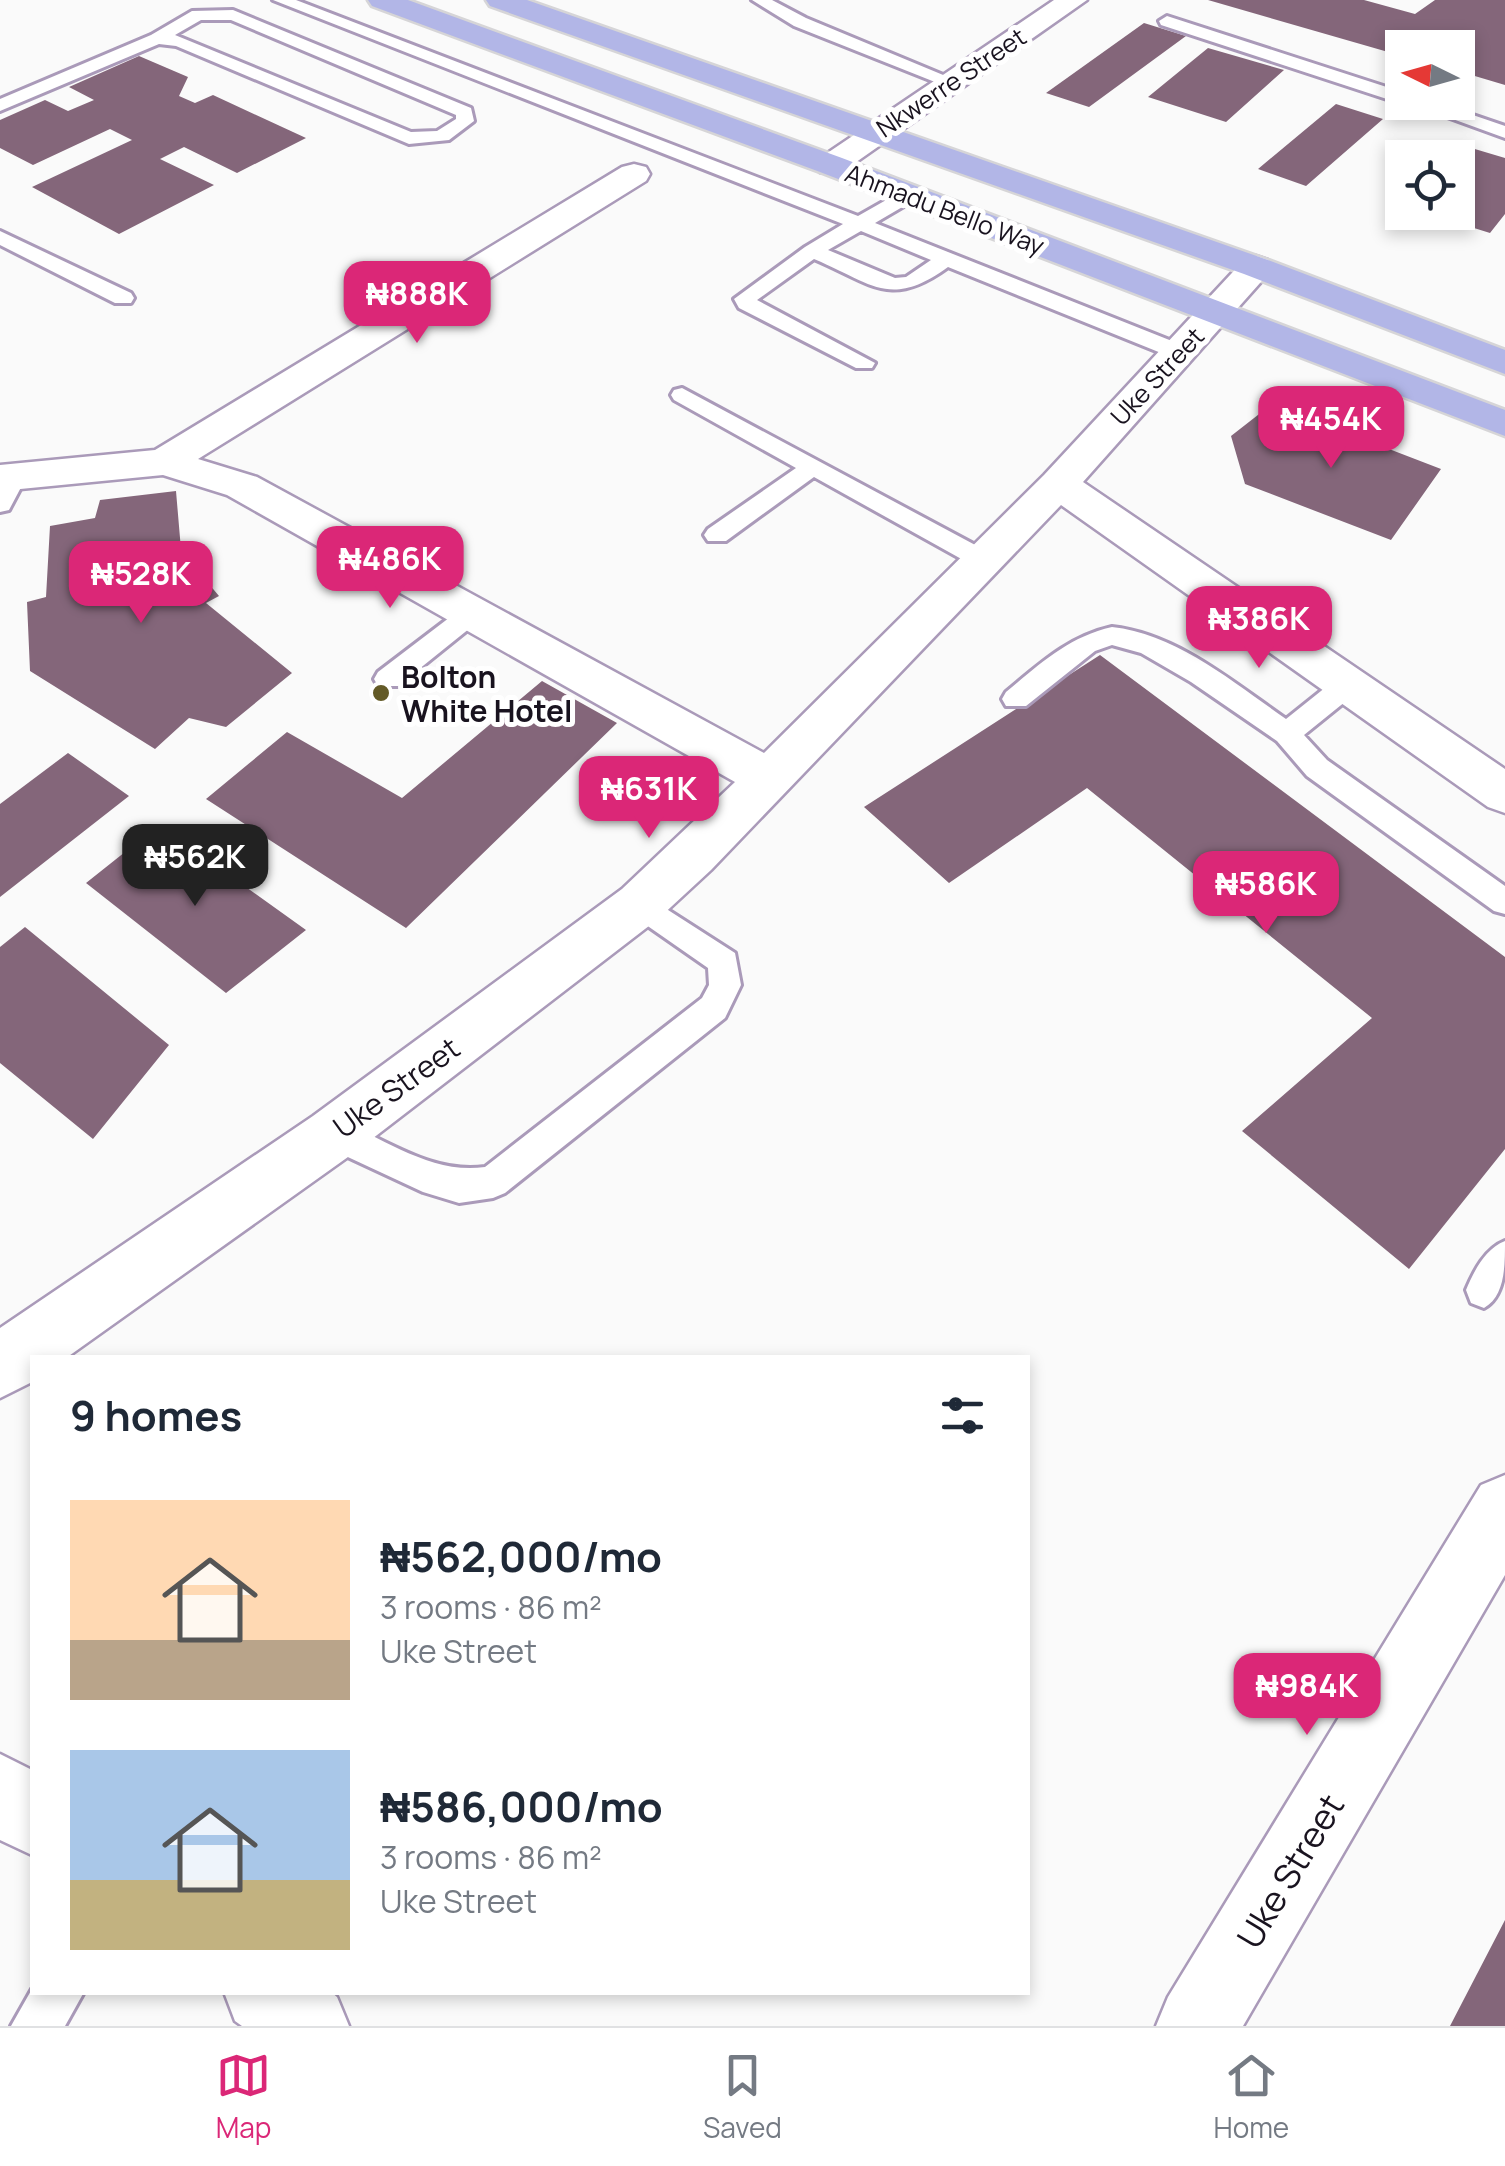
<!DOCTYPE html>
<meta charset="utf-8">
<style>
:root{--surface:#fff;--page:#f6f6f7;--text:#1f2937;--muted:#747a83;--line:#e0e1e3;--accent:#db2777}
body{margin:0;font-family:Manrope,sans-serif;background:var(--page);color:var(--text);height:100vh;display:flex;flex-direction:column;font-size:38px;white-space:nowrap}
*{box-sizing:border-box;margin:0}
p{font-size:32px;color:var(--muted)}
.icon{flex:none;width:55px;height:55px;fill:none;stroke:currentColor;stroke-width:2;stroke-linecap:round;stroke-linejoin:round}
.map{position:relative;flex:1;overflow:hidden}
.drawer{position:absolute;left:30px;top:1355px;width:1000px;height:640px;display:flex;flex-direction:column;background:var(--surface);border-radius:0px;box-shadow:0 5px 15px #0003}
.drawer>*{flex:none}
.needle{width:65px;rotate:275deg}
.controls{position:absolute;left:1385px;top:30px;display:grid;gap:20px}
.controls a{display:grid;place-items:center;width:90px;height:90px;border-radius:0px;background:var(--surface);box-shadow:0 5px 15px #0003;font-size:50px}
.price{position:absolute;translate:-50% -85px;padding:0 22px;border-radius:20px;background:var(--accent);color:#fff;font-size:32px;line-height:65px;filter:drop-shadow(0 2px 5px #0008)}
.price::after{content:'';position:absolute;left:50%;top:60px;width:30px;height:22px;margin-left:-15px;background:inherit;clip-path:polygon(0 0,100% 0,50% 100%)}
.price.current{background:#222;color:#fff}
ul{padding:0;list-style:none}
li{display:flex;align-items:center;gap:30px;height:250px;padding:0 40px}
li span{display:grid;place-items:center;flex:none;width:280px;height:200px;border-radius:0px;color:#555}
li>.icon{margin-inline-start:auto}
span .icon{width:120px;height:120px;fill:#fffc;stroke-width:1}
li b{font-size:42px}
h2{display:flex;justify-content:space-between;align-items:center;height:120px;padding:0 40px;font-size:42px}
.tabs{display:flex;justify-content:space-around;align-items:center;height:140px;border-top:2px solid var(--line);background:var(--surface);font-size:28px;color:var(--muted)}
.tabs a{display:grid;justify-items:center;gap:5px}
.tabs .current{color:var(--accent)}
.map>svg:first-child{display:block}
.building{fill:#84667a}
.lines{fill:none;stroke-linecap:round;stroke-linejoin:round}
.service-casing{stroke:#aa9ab9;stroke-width:6}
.minor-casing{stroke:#aa9ab9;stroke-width:5}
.primary-casing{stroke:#d6d5d7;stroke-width:5}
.service{fill:#fff;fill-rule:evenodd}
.minor{fill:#fff;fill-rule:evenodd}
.primary{fill:#b2b6e7;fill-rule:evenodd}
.poi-dot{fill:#635a27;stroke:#fff;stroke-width:4}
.labels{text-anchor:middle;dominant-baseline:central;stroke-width:10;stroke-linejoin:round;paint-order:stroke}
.far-street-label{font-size:25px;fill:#19131f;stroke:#fff}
.poi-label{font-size:30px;font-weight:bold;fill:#19131f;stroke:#fff;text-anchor:start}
.street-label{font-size:30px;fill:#19131f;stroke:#fff}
.near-street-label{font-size:35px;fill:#19131f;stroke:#fff}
</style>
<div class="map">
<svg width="1505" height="2026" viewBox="0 0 1505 2026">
<rect width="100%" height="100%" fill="#fafafa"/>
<path class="building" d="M1208 0H1364L1415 14 1435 0H1505V85L1458 71V48H1402V56Z
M1144 23 1186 36 1089 107 1046 93Z
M1208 48 1284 70 1226 122 1148 97Z
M139 56 188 77 179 96 195 103 213 95 306 138 237 173 184 147 160 159 214 185 119 234 32 187 132 140 110 129 33 165 0 148V120L45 100 68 111 94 100 69 87Z
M1336 104 1383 119 1306 186 1258 169Z
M1458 144 1505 158V214L1490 233 1426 213 1458 212V158H1447Z
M1272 404 1441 469 1391 540 1245 484 1231 436Z
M176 491 183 573 198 571 219 596 206 603 292 673 226 727 189 718 155 749 30 671 27 602 46 597 50 526 95 518 100 500Z
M1100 655 1505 957V1149L1409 1269 1242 1131 1372 1018 1087 788 949 883 864 807Z
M542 681 617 723 406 928 206 799 287 732 402 798Z
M68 753 129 796 0 897V804Z
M159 825 306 930 226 993 86 883Z
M25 927 169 1045 93 1139 0 1063V947Z
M1505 1920V2026H1450Z"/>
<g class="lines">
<defs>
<path id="service" d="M273 0H296L858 216 902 191H916V199L875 223 1187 347 1190 352 1179 359 1171 357 948 267C890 309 873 284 814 259L757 300 875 363 872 368H856L739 308 734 299 805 247 843 224ZM861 231 931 260 906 277 895 278 828 250Z
M752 0H772L806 18 960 82 957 86H945L794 26Z
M233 10 471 108 474 121 449 140 409 144 176 46 159 44 0 111V99L151 35 192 11ZM201 20H231L456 115V119L437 131 411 132 175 35Z
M1167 16 1402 92V102H1406H1396L1161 25 1159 21Z
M1406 102H1435L1505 126V138Z
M0 231 131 293 134 298 131 303H115L0 245Z
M682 388 992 554 996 560 983 568 974 566 814 477 726 541H708L704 535 708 529 796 468 674 400 671 395 674 390Z
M15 468 27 476 9 510 0 512V481L6 471Z
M471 605 480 608 484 614 480 620 398 686H378L374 679 378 672 462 608Z
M1112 627C1177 634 1234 683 1286 719L1336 679H1356L1360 686 1356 693 1304 735 1327 760 1505 886V914L1494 911 1307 776 1277 741 1191 682 1141 653 1112 645 1095 651 1026 706H1006L1002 699 1006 692C1040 664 1068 637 1112 627Z
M640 892 735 953 741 985 725 1018 505 1193 493 1198 459 1203 423 1192 322 1145 317 1134 322 1123 334 1119C384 1137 430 1175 485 1167L702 998 709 985 708 968 629 913 625 904 629 895Z
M1505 1241C1505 1267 1505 1296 1484 1308L1471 1303 1466 1290C1474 1271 1485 1249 1505 1241Z
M32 1989V1992H84L65 2026H11Z"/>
<path id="minor" d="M1054 0H1087L842 172H820L815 165 820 158Z
M634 164 646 167 650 174 646 181 198 459 257 477 764 753 1044 475 1244 260 1256 256 1268 260 1274 267 1268 274 1083 482 1505 769V813L1488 807 1061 505 711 870 658 919 355 1152 66 1358H32V1382L0 1398V1328L313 1116 622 889 735 782 227 495 163 475 0 491V465L155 450 622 167Z
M1505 1475V1575L1243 2026H1156L1168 1997 1481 1485Z
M0 1754 32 1770V1855L0 1840Z
M224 1992H331L337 1997 349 2026H242L235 2021Z"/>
<path id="primary" d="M368 0H408L842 158 1505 410V436L820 172 372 6Z
M486 0H527L1268 260 1505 350V374L1244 274 490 6Z"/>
</defs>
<use href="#service" class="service-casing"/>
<use href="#minor" class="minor-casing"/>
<use href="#primary" class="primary-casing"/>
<use href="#service" class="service"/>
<use href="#minor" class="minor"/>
<use href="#primary" class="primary"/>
</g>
<circle class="poi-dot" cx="381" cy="693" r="10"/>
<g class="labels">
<g class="far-street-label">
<text transform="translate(951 82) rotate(-34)">Nkwerre Street</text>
<text transform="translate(945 209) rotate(21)">Ahmadu Bello Way</text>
<text transform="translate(1157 376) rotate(-47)">Uke Street</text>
</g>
<g class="poi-label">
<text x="401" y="676">Bolton<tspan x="401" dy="34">White Hotel</tspan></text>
</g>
<g class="street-label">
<text transform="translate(396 1087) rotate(-36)">Uke Street</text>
</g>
<g class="near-street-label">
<text transform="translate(1290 1871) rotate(-59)">Uke Street</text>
</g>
</g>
</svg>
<div class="controls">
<a><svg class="needle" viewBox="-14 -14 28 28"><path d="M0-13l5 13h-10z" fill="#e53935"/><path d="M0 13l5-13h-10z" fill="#747a83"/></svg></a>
<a><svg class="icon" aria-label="locate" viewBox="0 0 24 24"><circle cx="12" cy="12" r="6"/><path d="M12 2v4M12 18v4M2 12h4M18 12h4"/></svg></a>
</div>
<b class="price" style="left:417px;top:346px">₦888K</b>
<b class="price" style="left:1331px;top:471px">₦454K</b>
<b class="price" style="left:390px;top:611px">₦486K</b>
<b class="price" style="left:141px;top:626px">₦528K</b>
<b class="price" style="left:1259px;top:671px">₦386K</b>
<b class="price" style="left:649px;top:841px">₦631K</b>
<b class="price current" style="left:195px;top:909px">₦562K</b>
<b class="price" style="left:1266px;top:936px">₦586K</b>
<b class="price" style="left:1307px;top:1738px">₦984K</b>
<section class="drawer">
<h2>9 homes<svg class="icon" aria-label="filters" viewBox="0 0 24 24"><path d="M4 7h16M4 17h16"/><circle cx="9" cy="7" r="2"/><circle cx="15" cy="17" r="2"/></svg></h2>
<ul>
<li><span style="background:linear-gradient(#ffd9b3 70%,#b9a48a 0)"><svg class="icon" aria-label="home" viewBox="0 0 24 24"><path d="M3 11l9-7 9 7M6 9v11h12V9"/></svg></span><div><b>₦562,000/mo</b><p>3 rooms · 86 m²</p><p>Uke Street</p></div></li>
<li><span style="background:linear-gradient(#a9c7e8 65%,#c2b280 0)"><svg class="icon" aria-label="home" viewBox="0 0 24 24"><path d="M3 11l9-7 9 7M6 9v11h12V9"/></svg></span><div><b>₦586,000/mo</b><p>3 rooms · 86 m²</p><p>Uke Street</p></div></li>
</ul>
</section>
</div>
<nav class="tabs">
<a class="current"><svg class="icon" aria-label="map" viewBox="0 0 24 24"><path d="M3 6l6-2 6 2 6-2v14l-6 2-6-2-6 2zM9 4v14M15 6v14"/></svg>Map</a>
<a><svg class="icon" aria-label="saved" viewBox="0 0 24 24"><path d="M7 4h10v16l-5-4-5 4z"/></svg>Saved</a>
<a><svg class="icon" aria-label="home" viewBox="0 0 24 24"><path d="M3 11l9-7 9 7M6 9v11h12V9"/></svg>Home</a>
</nav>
